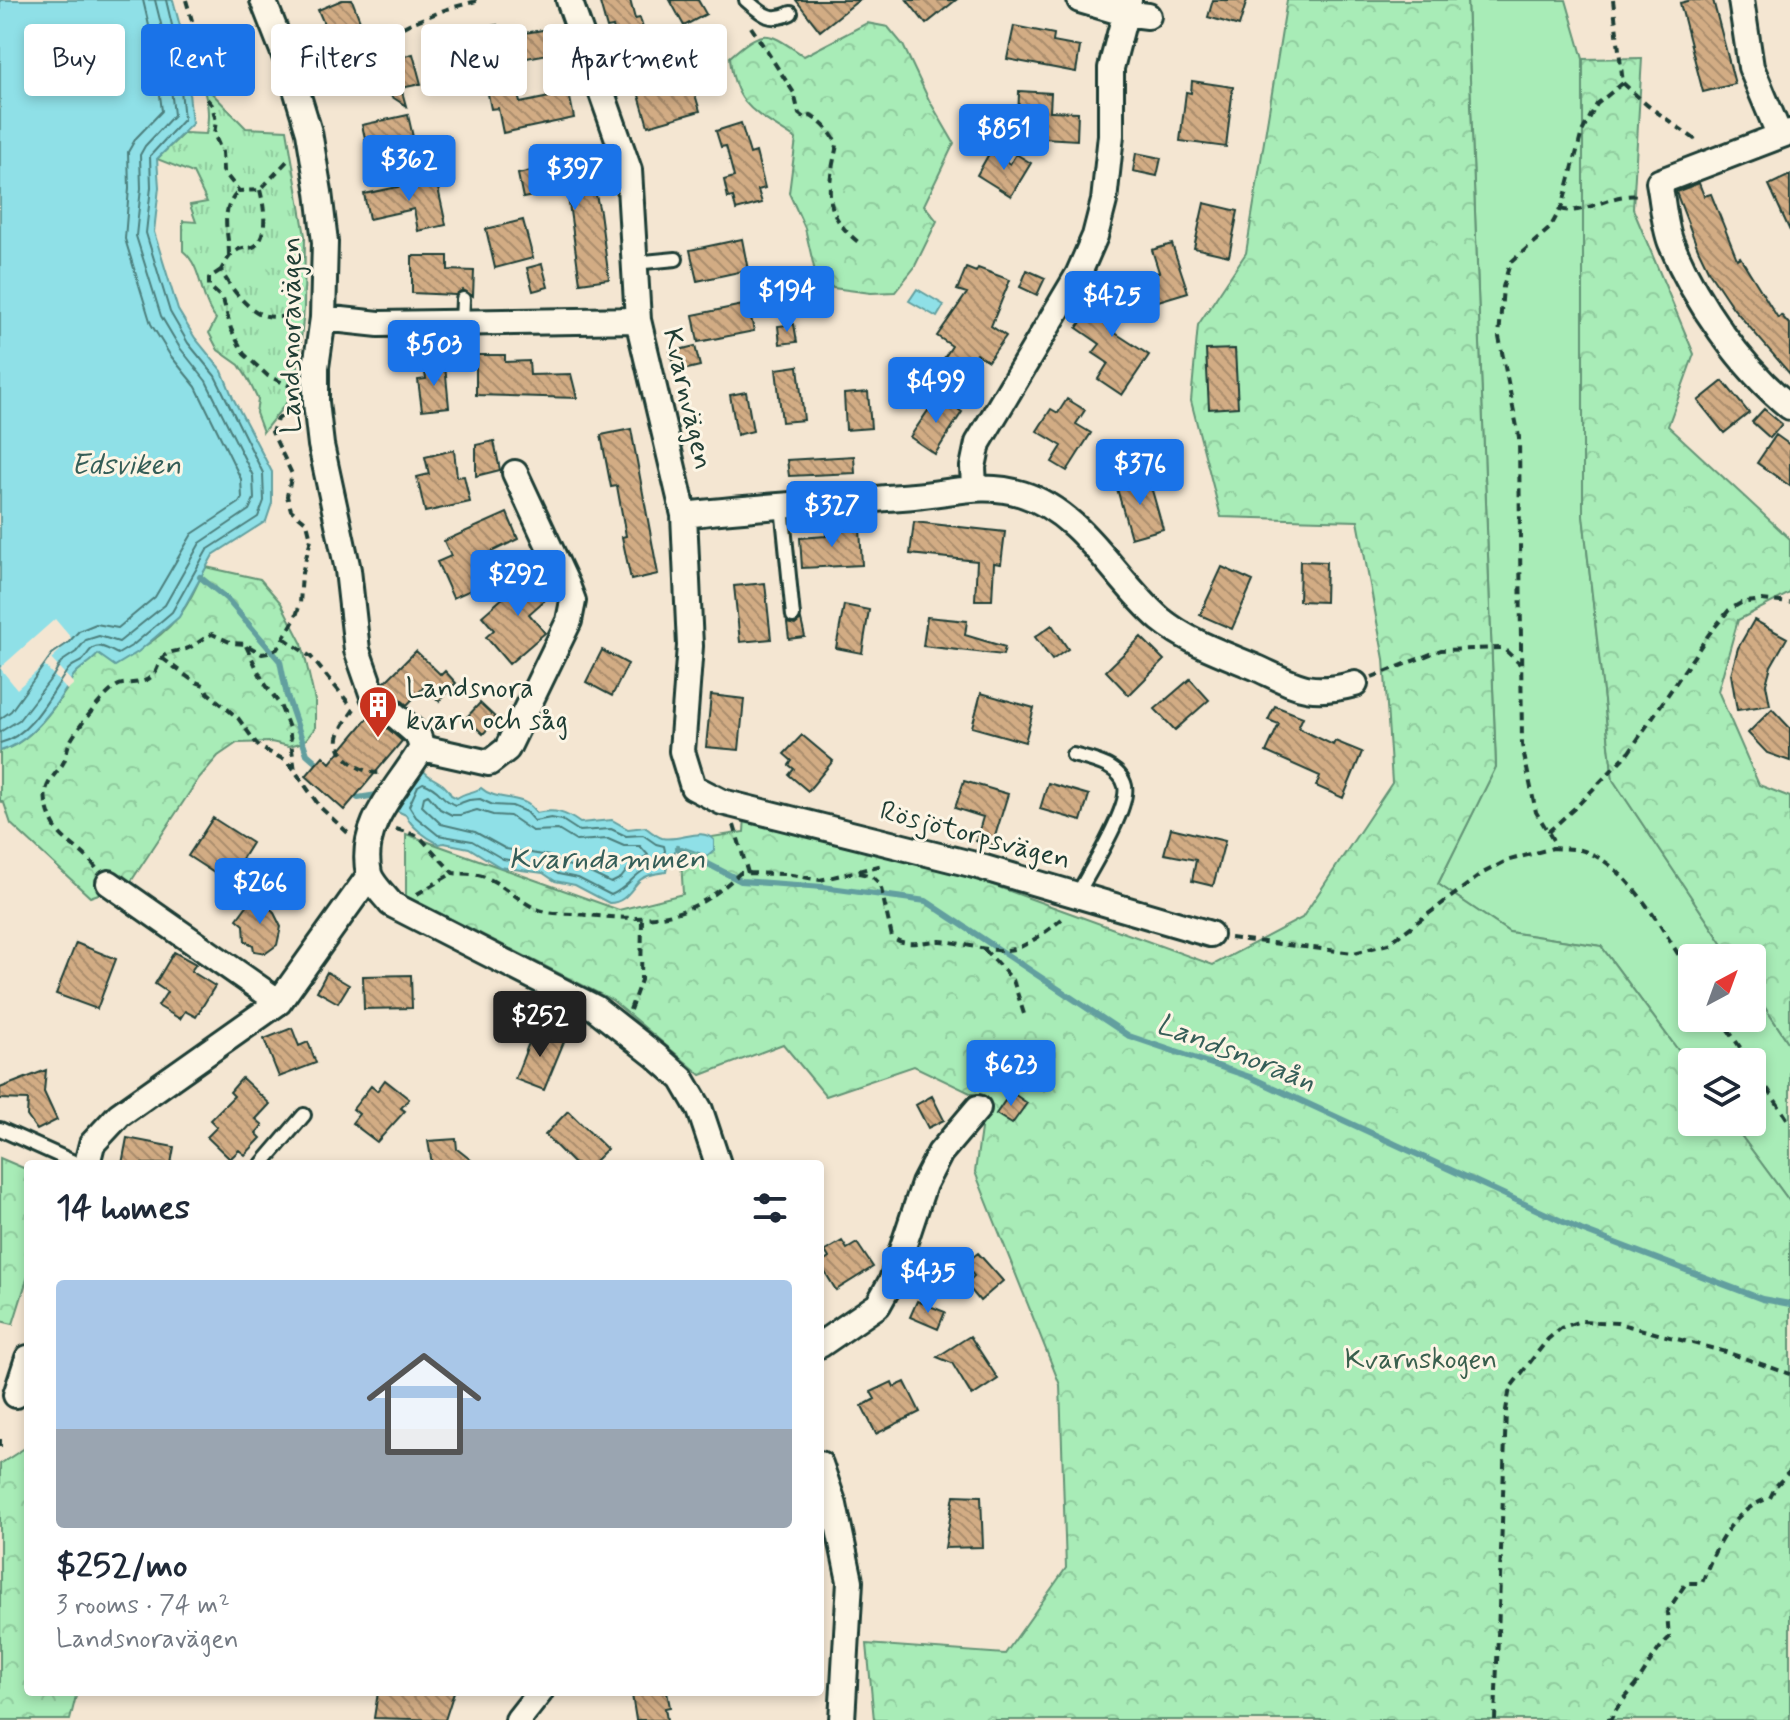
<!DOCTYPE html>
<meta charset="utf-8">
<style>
:root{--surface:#fff;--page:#f2f2f3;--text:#1f2937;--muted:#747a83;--accent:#1a73e8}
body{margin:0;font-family:Mynerve,sans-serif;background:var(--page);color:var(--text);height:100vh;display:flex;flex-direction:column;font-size:30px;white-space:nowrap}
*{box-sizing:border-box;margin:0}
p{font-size:26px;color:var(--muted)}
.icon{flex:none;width:44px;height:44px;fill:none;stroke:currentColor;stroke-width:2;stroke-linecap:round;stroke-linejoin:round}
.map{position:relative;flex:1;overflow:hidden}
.sheet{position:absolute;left:24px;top:1160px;width:800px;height:536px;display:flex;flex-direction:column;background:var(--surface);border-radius:8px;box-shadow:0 4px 12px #0003}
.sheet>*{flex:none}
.banner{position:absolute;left:24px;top:24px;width:800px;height:72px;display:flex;gap:16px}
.needle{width:52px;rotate:41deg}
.controls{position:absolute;left:1678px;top:944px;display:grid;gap:16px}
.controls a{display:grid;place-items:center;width:88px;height:88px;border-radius:8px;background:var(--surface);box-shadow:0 4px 12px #0003;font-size:40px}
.price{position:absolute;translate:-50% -68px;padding:0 18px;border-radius:8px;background:var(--accent);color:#fff;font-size:26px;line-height:52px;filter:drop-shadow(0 2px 4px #0008)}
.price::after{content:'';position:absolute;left:50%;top:48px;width:24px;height:18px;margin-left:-12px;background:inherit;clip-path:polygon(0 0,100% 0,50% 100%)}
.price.active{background:#222;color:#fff}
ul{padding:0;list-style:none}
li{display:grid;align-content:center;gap:16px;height:424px;padding:0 32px}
li span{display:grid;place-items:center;height:248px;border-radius:8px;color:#555}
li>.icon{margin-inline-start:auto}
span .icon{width:144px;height:144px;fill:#fffc;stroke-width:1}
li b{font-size:34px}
h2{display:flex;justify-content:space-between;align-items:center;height:96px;padding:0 32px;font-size:34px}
.pill{padding:0 28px;border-radius:8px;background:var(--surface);box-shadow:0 4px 12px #0003;font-size:28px;line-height:72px}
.pill.active{background:var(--accent);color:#fff}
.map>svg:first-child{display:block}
.grass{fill:#a8ecb7;stroke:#649476;stroke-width:2}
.forest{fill:url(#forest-crowns);stroke:#649476;stroke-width:2}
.park{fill:url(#park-tufts);stroke:#649476;stroke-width:2}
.water{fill:#8fe0e7;stroke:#629f9f;stroke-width:2}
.pier{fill:#f4e6d2}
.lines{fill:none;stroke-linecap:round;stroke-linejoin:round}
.shore{stroke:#4c7e7c;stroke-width:2}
.stream{stroke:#629f9f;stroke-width:6}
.building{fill:url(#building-back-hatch);stroke:#1f3d34;stroke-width:2}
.lane-casing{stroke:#1f3d34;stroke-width:18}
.street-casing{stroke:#1f3d34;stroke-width:30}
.path{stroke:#1f3d34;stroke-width:4;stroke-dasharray:8 6;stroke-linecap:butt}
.lane{stroke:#fcf5e5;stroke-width:12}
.street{stroke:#fcf5e5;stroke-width:24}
.labels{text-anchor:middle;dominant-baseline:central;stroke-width:6;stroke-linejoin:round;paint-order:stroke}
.street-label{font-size:28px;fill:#1f3d34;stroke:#fcf5e5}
.poi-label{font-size:28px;fill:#1f3d34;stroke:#fcf5e5;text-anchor:start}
.park-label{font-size:28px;fill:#3a604e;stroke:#fcf5e5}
.water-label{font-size:30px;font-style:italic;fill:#355e58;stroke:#fcf5e5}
</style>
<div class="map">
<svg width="1790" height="1720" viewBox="0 0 1790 1720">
<defs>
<pattern id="forest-crowns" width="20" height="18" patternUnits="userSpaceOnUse" patternTransform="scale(2)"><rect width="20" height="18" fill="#a8ecb7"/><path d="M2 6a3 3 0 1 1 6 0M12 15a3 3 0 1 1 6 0" fill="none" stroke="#90cb9e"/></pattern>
<pattern id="park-tufts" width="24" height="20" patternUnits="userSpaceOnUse" patternTransform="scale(2)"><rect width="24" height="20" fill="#a8ecb7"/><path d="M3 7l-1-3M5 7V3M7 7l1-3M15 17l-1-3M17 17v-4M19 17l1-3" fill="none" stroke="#90cb9e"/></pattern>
<pattern id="building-back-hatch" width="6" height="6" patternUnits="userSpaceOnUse" patternTransform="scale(2)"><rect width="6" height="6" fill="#d2ac84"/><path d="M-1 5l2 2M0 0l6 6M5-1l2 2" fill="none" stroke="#aa8d6d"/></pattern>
</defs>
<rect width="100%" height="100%" fill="#f4e6d2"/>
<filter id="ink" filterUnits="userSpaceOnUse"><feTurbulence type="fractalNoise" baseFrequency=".0125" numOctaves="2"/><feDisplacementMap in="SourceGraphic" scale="16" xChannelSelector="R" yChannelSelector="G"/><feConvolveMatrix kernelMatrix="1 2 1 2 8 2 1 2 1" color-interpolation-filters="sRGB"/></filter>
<g filter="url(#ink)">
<path class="grass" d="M1467 0H1566L1583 59V515L1613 780 1732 958H1692V1018H1752V988L1790 1045V1202L1731 1122H1752V1062H1692V1069L1601 946 1509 932 1438 884 1496 766Z"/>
<path class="forest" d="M1287 0H1467L1496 767 1438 884 1509 932 1601 946 1692 1069V1122H1731L1790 1202V1720H874L867 1644 1005 1654 1066 1568 1060 1385 975 1172 985 1100 914 1066 826 1096 783 1044 701 1075 612 1000 406 896V834L619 910 683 894 680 842 744 832 745 816 872 841 1213 965 1302 918 1392 783 1384 659 1358 521 1221 517 1191 401 1198 325 1246 253Z
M867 23 888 27 903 45 929 100 954 143 924 205 937 221 914 268 895 292 871 293 833 288 815 272 805 228 789 193 796 139C757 113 734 108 730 57 765 26 768 32 804 56Z
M1642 58 1633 209 1694 354 1668 426 1790 539V593L1738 620 1718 691 1759 785 1790 797V1045L1752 988V958H1732L1613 780 1583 515V59Z
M206 567 260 579 281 603 302 644 315 701V728L304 742 289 746 271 742 237 743 218 756 199 778 130 883 90 897 11 824 4 803 0 801V751C29 744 53 710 69 686 71 682 71 678 74 674 81 667 90 664 98 654 124 667 161 637 178 617 190 604 197 583 206 567Z
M0 1158 28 1170V1276L13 1324 0 1321Z
M28 1446V1692H77L70 1720H0V1464Z"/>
<path class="park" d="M201 82 246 128 287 130 305 236 304 309 296 391 263 432 256 413 258 400 248 379 239 365 218 350 209 333 216 319C199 299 203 267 183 251V221L196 222 190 205 207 202 193 173 157 159 184 133 206 134C210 115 208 100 201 82Z"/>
<path class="water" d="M0 0H173L184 41 192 124 157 159 159 187 154 232 178 310 195 338 222 371 233 398 272 472V503L266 521 213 555 179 617 138 652 115 666 98 654C90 664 80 667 74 675 71 678 71 683 68 686 53 710 29 744 0 751Z
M432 162 434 173 411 177 409 166Z
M917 289 944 305 937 317 909 301Z
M423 770C431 781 445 781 451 795L457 798C465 792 473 793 481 788 497 803 524 792 536 813 555 809 565 812 580 823L612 820 628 829 645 827C650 831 656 836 662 838 681 842 701 826 714 840V850L707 856 682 847 677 848 668 862 666 872C658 873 647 874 640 880 630 890 625 903 609 903L575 885 555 881 543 873 500 867 469 848 444 843 439 844C427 838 411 827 406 815L393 809C399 800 415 776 423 770Z"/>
<path class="pier" d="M55 619 72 639 51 659 74 684 67 690 44 665 17 689 0 668Z"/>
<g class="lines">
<path class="shore" d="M0 719 11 711 52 654 68 643 79 631 96 624 118 628 155 597 192 534 239 503 242 498 241 479 196 387 170 355 151 324 125 239 129 188 128 152 136 138 162 111 154 47 143 0
M0 732 19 720 53 676 61 662 76 652 86 640 99 636 119 642 165 605 200 543 249 510 254 499 253 476 206 381 180 348 161 316 136 236 141 188 140 155 145 146 174 115 166 44 155 0
M0 743C31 736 51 694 67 671 71 665 78 664 83 660 87 656 89 649 95 647 103 644 112 652 118 654L133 645 172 612 207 550 258 517 264 501 263 473 215 376 188 343 170 312 146 233 151 187 150 156 184 119 176 42 166 0
M423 783C441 789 440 799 455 805L469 800 480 799 493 805 512 806 526 812 534 821 551 818 562 820 579 831 611 829 626 836 643 835 656 844 664 846 665 851 658 864C635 870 631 886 611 895L578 878 558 874 545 866 503 859 472 841 438 835 416 817 409 806 418 786Z
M428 795 440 809 452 815H460L477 810 493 815 510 816 532 831 558 830 576 841 608 839 624 846H640L648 855 631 865 621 878 611 883 580 868 562 864 549 856 506 849 475 832 441 824 422 806 424 797Z"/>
<path class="stream" d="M200 577 227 599 280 661 287 696 307 754 323 768
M349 791 358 798 383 794
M677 848 741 881 823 887 926 901 1129 1036 1250 1077 1581 1230 1762 1299 1790 1304"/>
</g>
<path class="building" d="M342 0H352L362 26 331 38 330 29 324 24 318 10Z
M611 0H630L635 19 640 18 660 87 690 78 700 111 648 126 631 68 625 70 613 27 607 28 600 3Z
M670 0H698L706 14 684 26Z
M796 0H859L820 31Z
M907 0H956L926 24Z
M1213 0H1247L1239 26 1208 17Z
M1691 0H1713L1735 84 1703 92 1680 3Z
M497 25 500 37 549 29 553 53 511 61 520 103 569 93 574 118 503 133 498 108 491 109 475 29Z
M1014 26 1054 34 1053 42 1080 47 1076 72 1007 59Z
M413 54 421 84 401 88 406 106 377 87 375 70 383 61Z
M1192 81 1233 87 1226 147 1180 141 1186 92 1191 93Z
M1019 91 1051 93 1050 111 1078 112 1077 140 1026 137 1034 124H1018Z
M408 115 415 146 369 156 362 125Z
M741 123 750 154 756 152 765 188 758 190 762 203 736 210 733 197 728 198 724 180 734 177 726 146 721 147 716 131Z
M990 152 1010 164 1016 154 1031 163 1011 196 977 175Z
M1136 153 1161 158 1157 176 1133 171Z
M587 158 600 212 609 279 580 283 567 189 523 198 518 174Z
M1790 175V231L1769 185Z
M436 179 446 225 418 231 414 209 369 219 364 194Z
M1699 183 1704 196 1711 194 1737 259 1740 257 1778 318 1781 315 1790 325V374L1733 308 1709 272 1698 249 1676 192Z
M1204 203 1238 211 1229 256 1194 248Z
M523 220 533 258 495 268 486 229Z
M742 239 748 270 697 281 690 250Z
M1172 244 1188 292 1155 302 1147 275 1159 272 1152 250Z
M412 256H448V270L474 271 473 296 463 290 455 295 412 293Z
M542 264 548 287 533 291 527 268Z
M966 268 976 272 978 268 1010 280 991 326 1006 336 988 361 977 354 956 384 961 387 952 400 927 384 952 346 937 336 967 293 957 290Z
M1027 270 1045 278 1037 295 1020 287Z
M1112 273 1127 282 1110 309 1119 315 1109 329 1149 355 1122 395 1098 379 1108 363 1093 353 1100 344 1077 328Z
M748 304 754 331 698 342 693 315Z
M794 324 797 342 780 344 778 326Z
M695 346 700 366 675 372 670 352Z
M1235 349 1238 407 1209 409 1206 350Z
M476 355H505V362L529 361 530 375 571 374 577 398 476 395Z
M445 365 449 407 422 410 418 380 426 379 424 367Z
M798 366 804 420 782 422 776 369Z
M1723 381 1749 413 1724 433 1698 401Z
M746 392 753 431 737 435 730 395Z
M868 392 871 428 846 430 844 394Z
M938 396 962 412 935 454 910 437Z
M1067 399 1085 410 1076 424 1091 433 1067 471 1052 462 1062 446 1037 431 1051 409 1058 413Z
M1764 409 1782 424 1770 438 1752 422Z
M631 429 658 574 631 580 622 537 626 536 617 486 611 487 601 435Z
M1776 435 1790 445V486L1757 463Z
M494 441 500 470 476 476V445Z
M454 450 457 477 464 476 470 502 425 512 417 477 429 474 425 457Z
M854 456 855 473 789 476 787 460Z
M1148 476 1163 529 1131 538 1116 485Z
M507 513 518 539 489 553 500 577 453 598 437 562 451 556 444 541Z
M914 522 1005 532 1001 564 994 563 992 600H975L977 561 910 554Z
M860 528 862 565 802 568 800 538 826 536V530Z
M1300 561 1326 562 1325 602 1299 601Z
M1222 567 1253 581 1232 629 1200 615Z
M535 570 554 592 529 614 545 633 509 664 486 637 494 630 482 616Z
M765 583 771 639 740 642 734 586Z
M844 605 869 610 862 653 836 648Z
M927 617 967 621 965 635 1005 647 1003 655 923 646Z
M801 620 805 637 789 639 787 623 795 625Z
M1754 620 1787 638 1771 666 1766 684 1770 705 1737 710 1731 674 1738 648Z
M1052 625 1068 649 1052 660 1035 637Z
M1141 637 1164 660 1129 695 1106 671Z
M602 650 628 664 612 696 586 682Z
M416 651 441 675 445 671 456 683 439 701 424 687 407 705 386 687 384 683Z
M1190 679 1209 700 1175 730 1155 709Z
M981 693 1034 708 1025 742 972 727Z
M711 695 744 699 739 750 706 747Z
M480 703 497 719 483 734 466 718Z
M1275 706 1303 717 1298 728 1333 745 1335 741 1362 752 1343 798 1316 786 1320 776 1266 752 1279 724 1268 720Z
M1772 709 1790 728V761L1767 753 1748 733Z
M371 714 402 741 344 810 306 776 323 756 330 763Z
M802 735 833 761 808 791 789 775 794 769 789 765 792 761 784 754Z
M964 781 1008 794 992 846 976 841 983 817 955 808Z
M1048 783 1089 795 1081 821 1040 809Z
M213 818 252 843 242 859 259 870 245 893 188 856Z
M1171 828 1225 841 1213 886 1192 881 1196 860 1164 854Z
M254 896 273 911 281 927 277 945 266 953 254 951 253 945 245 941 244 925 237 919Z
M76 943 116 959 97 1009 56 994Z
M174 952 196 964 191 971 215 986 196 1017 185 1011 180 1019 158 1006 167 992 155 984Z
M327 972 349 985 338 1003 317 991Z
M411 975 412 1008 364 1009 363 976Z
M292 1028 299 1046 308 1042 316 1063 279 1077 264 1039Z
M539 1028 565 1039 544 1090 515 1079 532 1035 536 1036Z
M46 1070 44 1092 57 1120 37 1130 27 1116 28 1100 0 1099V1088Z
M242 1078 270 1104 256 1119 263 1125 256 1133 261 1138 245 1155 239 1150 230 1159 207 1137 217 1127 210 1120 234 1096 230 1092Z
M385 1080 409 1099 401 1108 405 1111 377 1142 352 1123 359 1114 353 1109 371 1086 377 1091Z
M1011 1092 1027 1103 1012 1124 996 1114Z
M932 1096 944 1120 928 1128 916 1105Z
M568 1111 607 1149 592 1164H574L545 1135Z
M127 1138 174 1147 171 1164H122Z
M456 1139 457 1149 476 1164H432L428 1141Z
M842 1241 847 1249 857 1243 873 1267 836 1290 820 1264 829 1258 825 1251Z
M978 1253 1003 1281 980 1301 966 1284 974 1276 964 1264Z
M917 1301 945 1312 938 1329 910 1317Z
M970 1336 998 1379 972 1396 952 1363 937 1357Z
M892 1382 894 1387 905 1382 920 1412 876 1434 862 1406 875 1399 871 1392Z
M954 1495 981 1496 983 1547 945 1548Z
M378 1692H454L445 1720 374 1718Z
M647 1692H667L670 1707 665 1708 667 1720H636L632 1695Z"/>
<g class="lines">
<defs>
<path id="lane" d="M746 0C762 14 770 23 791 13
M291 71C314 65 323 59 322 33
M634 263 676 259
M462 323 463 299
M782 506 793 616
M1073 755C1091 760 1120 765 1125 786 1130 808 1088 874 1077 895
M0 1129 78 1164
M262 1164 304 1115"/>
<path id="street" d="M263 0 289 66 309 132 319 192 325 242 323 318 316 367V402L321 445 348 570 357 650 373 696 418 735 422 748C399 788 358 823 369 874 372 884 385 896 391 904L595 1008 656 1056 682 1079 700 1110 718 1164
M569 0 629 170 638 320 684 515 690 646 682 751 693 787 722 802 971 864 1210 934
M1080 0 1124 13 1148 16
M1741 0 1751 67 1779 134
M1790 132 1659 182C1663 202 1664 225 1671 243 1695 301 1741 368 1790 407
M323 318 379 324 638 320
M974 487 973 467 978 443 1078 275 1095 236 1104 201 1111 135V68L1129 0
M684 515C760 506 837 502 914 496 952 493 984 482 1022 494 1083 513 1114 579 1160 619 1188 642 1224 654 1257 668 1298 687 1309 696 1355 684
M422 748 489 763 507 749 569 621 573 601 567 585 515 473
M109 883 279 1002
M87 1164 92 1144 119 1115 279 1002 369 876
M820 1345 878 1305 892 1280 924 1184 940 1153 978 1108
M16 1395 28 1358
M820 1464 834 1505 850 1581 842 1720
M518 1720 540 1692"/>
</defs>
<use href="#lane" class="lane-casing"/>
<use href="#street" class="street-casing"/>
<path class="path" d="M186 0 193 24 191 33 193 45 201 53 209 67V90
M1613 0 1623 83 1597 104 1582 132 1563 204 1550 228 1510 263 1503 287 1499 337 1519 437 1522 745 1536 812 1553 840V848C1563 849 1575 848 1584 851 1631 866 1666 937 1692 976
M751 27 794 93 799 114 804 118 811 116C822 123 832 132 837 145 828 186 821 212 858 242
M329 66 409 24 447 9 480 0
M1623 83 1647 105 1700 143
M207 99 212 105 216 121 214 134 222 152 223 171 239 191 260 190 290 158
M260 190C264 205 269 234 255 246 250 249 248 247 243 248 232 250 226 261 221 270 228 285 249 313 267 316 278 318 290 316 301 316
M1560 209C1583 217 1610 192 1639 196
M229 255C229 230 218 212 239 191
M221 270 209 278V286L223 299 231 329 244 354 268 376 295 388
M284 638 311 657 352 707
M246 646 263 681 280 705 289 728 295 771 320 807 348 833
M162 658 193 681 204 685 208 693 238 718 259 747 285 760 294 769
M1372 677 1441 650 1503 648 1520 664
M354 709C349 717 339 729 338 738 335 757 364 774 379 773
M734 825 748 873
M396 829 419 836 453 873C461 874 470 873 478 875 500 880 516 900 537 909 550 915 571 913 586 915 655 921 687 922 740 873L786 874 820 880 883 865
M1548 832 1577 806 1629 752 1709 634 1729 610 1741 603 1762 600 1790 603
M96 868C75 839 55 845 46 802 43 785 53 777 62 765 67 758 66 749 70 742 77 728 104 694 117 686 125 681 141 686 151 677 158 672 158 662 163 657 169 651 178 651 186 649 195 646 203 638 212 634L232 643 245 644 262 654 268 653 277 649 295 619 300 604 302 573 311 539 307 523 291 510 287 496 292 474 272 432 276 421 295 404
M859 873 872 876 880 884 892 937C907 948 922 941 940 941 964 942 989 954 1014 949 1028 946 1056 925 1066 915
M417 894 453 873
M1230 938 1354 953 1388 944 1483 873 1506 861 1553 848
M984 949 1013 980 1024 1014
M630 1010 641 980 642 919
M1720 1018 1750 1062
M1752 1065 1790 1123
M0 1439V1450
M1495 1720 1506 1410 1510 1388 1548 1339 1561 1328 1580 1321 1617 1323 1726 1352 1790 1374
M1607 1720 1611 1719C1617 1705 1625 1699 1634 1687 1647 1670 1654 1652 1669 1638L1667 1612 1686 1583H1702C1715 1548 1731 1510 1770 1498L1776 1486 1790 1471"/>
<use href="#lane" class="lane"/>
<use href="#street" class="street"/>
</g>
</g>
<defs>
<symbol id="building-pin" viewBox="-11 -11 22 30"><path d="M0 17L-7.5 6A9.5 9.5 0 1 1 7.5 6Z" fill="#c8321e" stroke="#fcf5e5"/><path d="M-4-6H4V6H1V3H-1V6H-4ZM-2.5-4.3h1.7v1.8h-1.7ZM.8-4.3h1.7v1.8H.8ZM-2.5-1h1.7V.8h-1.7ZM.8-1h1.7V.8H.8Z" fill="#fff"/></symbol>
</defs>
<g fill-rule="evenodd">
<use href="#building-pin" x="356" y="683" width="44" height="60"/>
</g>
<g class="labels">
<g class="street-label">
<text transform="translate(292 335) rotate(-90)">Landsnoravägen</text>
<text transform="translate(687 399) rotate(77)">Kvarnvägen</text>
<text transform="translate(975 836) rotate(15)">Rösjötorpsvägen</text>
</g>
<g class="poi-label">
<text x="406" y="689">Landsnora<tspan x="406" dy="32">kvarn och såg</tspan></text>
</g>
<g class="park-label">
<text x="1421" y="1360">Kvarnskogen</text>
</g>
<g class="water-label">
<text x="126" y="465">Edsviken</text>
<text x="607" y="859">Kvarndammen</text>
<text transform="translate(1236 1053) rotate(21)">Landsnoraån</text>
</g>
</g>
</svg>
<div class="controls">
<a><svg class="needle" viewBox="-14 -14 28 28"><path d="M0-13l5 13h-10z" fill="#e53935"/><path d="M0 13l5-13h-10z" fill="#747a83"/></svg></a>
<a><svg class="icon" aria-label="layers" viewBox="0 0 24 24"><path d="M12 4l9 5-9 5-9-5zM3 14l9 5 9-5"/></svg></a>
</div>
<b class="price" style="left:1004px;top:172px">$851</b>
<b class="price" style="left:409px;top:203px">$362</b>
<b class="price" style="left:575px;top:212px">$397</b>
<b class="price" style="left:787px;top:334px">$194</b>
<b class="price" style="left:1112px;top:339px">$425</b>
<b class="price" style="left:434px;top:388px">$503</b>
<b class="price" style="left:936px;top:425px">$499</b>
<b class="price" style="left:1140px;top:507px">$376</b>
<b class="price" style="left:832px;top:549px">$327</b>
<b class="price" style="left:518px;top:618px">$292</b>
<b class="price" style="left:260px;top:926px">$266</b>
<b class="price active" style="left:540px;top:1059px">$252</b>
<b class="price" style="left:1011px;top:1108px">$623</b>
<b class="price" style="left:928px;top:1315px">$435</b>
<div class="banner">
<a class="pill">Buy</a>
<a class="pill active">Rent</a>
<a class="pill">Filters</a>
<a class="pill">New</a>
<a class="pill">Apartment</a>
</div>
<section class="sheet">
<h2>14 homes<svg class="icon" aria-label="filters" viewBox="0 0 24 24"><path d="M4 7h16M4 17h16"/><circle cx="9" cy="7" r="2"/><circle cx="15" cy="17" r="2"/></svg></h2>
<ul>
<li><span style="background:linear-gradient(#a9c7e8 60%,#9aa5b1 0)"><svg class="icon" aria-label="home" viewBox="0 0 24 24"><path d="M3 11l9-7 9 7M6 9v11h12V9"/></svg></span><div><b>$252/mo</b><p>3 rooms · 74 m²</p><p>Landsnoravägen</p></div></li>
</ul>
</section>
</div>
